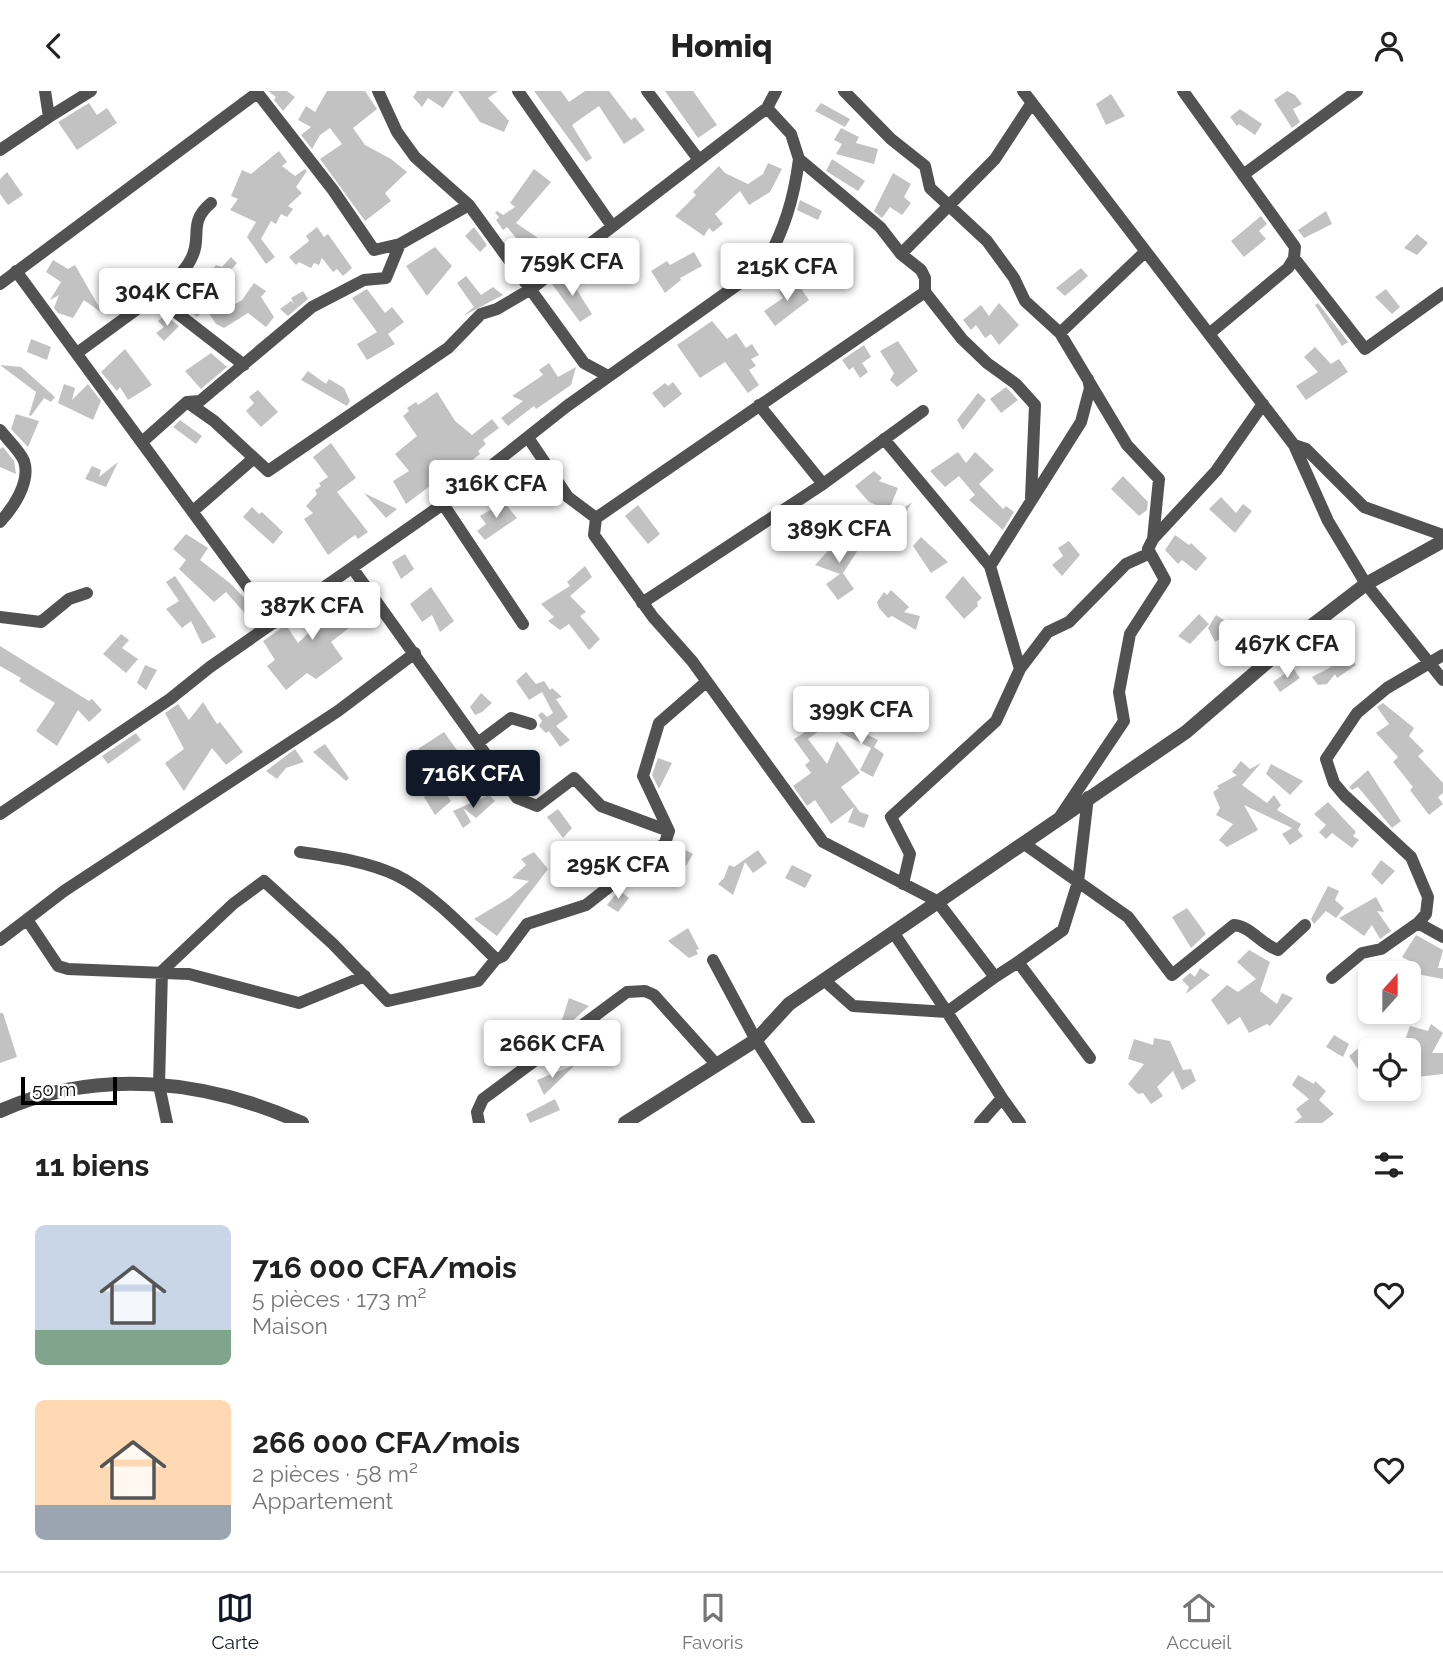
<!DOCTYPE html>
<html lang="fr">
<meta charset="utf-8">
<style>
:root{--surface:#fff;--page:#f6f6f6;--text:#222;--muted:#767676;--line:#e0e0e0;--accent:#111827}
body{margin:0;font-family:Raleway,sans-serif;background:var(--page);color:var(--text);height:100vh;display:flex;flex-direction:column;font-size:26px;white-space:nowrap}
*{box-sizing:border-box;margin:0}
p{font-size:23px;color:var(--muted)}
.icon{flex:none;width:38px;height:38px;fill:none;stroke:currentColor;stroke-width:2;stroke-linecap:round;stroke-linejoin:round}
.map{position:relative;height:1032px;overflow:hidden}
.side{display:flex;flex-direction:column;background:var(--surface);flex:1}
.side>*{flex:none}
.needle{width:46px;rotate:21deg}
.fabs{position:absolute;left:1358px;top:870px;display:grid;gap:14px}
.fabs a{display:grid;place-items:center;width:63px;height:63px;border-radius:10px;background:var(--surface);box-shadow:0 4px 10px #0003;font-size:35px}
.scale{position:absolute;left:21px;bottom:18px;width:96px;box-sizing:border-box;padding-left:7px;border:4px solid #000;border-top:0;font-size:19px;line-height:24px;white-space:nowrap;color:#000;-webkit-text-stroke:5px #fff;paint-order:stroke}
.price{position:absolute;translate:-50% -60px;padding:0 16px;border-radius:7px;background:#fff;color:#222;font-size:23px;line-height:46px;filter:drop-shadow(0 2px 4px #0008)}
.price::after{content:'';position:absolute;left:50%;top:42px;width:21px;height:16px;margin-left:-10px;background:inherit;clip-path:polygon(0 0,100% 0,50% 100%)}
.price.current{background:var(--accent);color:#fff}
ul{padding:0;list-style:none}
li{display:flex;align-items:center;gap:21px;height:175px;padding:0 35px}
li span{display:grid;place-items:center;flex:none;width:196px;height:140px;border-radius:10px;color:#555}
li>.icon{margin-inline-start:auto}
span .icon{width:84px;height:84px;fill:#fffc;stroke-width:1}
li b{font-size:30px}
h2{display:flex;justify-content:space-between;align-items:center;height:84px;padding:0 35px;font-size:30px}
header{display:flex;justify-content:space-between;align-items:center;height:91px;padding:0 35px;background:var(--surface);font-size:32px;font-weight:800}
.menu{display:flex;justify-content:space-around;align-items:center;height:98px;border-top:2px solid var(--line);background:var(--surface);font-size:19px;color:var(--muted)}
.menu a{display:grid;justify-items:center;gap:4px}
.menu .current{color:var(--accent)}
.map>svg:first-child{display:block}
.building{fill:#c2c2c2}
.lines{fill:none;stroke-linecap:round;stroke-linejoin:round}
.minor{stroke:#525252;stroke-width:12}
.tertiary{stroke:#525252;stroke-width:14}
</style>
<header><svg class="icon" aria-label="back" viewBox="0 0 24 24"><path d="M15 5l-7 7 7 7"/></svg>Homiq<svg class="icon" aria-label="person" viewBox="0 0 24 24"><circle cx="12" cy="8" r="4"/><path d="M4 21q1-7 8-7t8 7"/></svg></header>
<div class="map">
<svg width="1443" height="1032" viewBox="0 0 1443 1032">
<rect width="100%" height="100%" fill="#fff"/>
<path class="building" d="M268 0H287L295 6 283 20 274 9 276 6Z
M327 0H365L377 18 353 37 365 54 391 68 407 81 385 102 391 110 365 130 320 68 342 53 330 37 320 44 312 58 301 44 311 36 298 29 306 15 315 21Z
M417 0H454L443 17 428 7 422 16 413 6Z
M458 0H498L488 7 509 30 504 41 480 31Z
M534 0H561L569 11 585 0H609L631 29 635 26 645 39 624 53 599 15 572 34 592 67 586 71Z
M665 0H693L717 34 698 47Z
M1287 0 1295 4 1302 13 1293 18 1300 31 1292 37 1274 9Z
M1111 3 1125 25 1106 34 1096 13Z
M89 12 97 24 107 17 117 32 77 59 58 31Z
M821 12 850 28 845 36 815 20Z
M1240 18 1262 33 1255 44 1239 33 1237 35 1230 26Z
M841 37 859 46 856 52 878 58 874 73 836 63 842 53 834 49Z
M279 60 287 71 282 75 295 85 305 78 307 80 296 96 302 102 288 115 293 118 287 126 281 123 276 133 271 130 261 148 275 166 266 173 247 146 256 131 230 119 238 108 231 105 242 79 251 83Z
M832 68 865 90 858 100 826 80Z
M768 72 782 78 770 101 749 114 740 100 715 123 723 133 713 141 709 137 704 145 675 125 696 104 693 101 719 75 725 82 748 93 763 83Z
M534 78 551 91 516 132 554 158 545 172 525 153 523 155 507 136 503 139 496 129 499 126 495 122 497 120 503 124 515 116 510 112Z
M7 81 23 104 8 114 0 103V88Z
M893 82 911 93 904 106 911 112 902 124 890 116 882 127 874 120Z
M800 109 822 120 818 129 797 119Z
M1326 120 1332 133 1304 147 1298 139Z
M1261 125 1267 133 1259 140 1266 148 1244 166 1231 150Z
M317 136 324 146 328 143 352 177 343 185 337 178 333 181 322 167 319 174 314 172 311 177 299 171 296 174 289 166 309 150 306 145Z
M474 136 487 154 480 161 465 145Z
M1417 143 1428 152 1417 164 1404 157Z
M435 156 452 175 427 205 406 175Z
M694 161 702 175 680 187 681 189 665 202 651 180 667 170 670 174Z
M808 162 828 187 812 180 807 184 796 172Z
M231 166 237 172 218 194 208 183 216 174 222 176Z
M53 169 68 178 75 174 103 223 84 209 73 227 58 222 54 217 59 204 50 209 61 191 46 181Z
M1081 177 1088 185 1065 205 1056 197Z
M566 182 592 223 580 231 552 193Z
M466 185 481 204 493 196 503 204 463 225 474 216 457 192Z
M795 189 809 209 775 235 764 220 783 207 779 201Z
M254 192 266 200 261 206 274 226 266 236 248 222 224 237 216 233 206 218 197 226 172 207 183 198 196 212 213 199 227 218 242 209Z
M367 198 385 222 392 216 404 231 388 243 395 253 367 269 357 253 377 241 352 207Z
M1386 198 1400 216 1392 223 1375 206Z
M303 200 308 208 288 225 280 218 291 210 294 213 291 207Z
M999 212 1019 234 999 254 991 243 985 247 976 234 971 239 963 229 981 214 989 225Z
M1318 212 1348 251 1342 255 1315 214Z
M165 224 179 235 164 250 156 242 164 236 158 230Z
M712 230 727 248 736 242 746 257 752 253 759 264 751 268 756 275 749 279 759 294 748 302 725 271 700 287 677 254Z
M31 248 51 256 47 269 27 261Z
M898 250 918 280 897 296 890 289 894 282 880 260Z
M864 254 871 266 862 272 868 281 860 287 853 276 849 279 842 269Z
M1315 256 1331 273 1339 268 1348 281 1306 309 1296 295 1318 281 1304 266Z
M125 258 152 294 128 309 120 296 117 300 101 281Z
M211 262 227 276 201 298 185 280Z
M549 272 558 286 576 276 571 294 536 318 534 315 508 335 501 327 523 310 512 305 543 284 539 279Z
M0 274 21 276 55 306 51 311 44 307 31 325 29 324 36 301Z
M308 280 326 293 329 288 344 297 350 310 347 315 301 289Z
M673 291 682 303 664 317 652 302 665 292 668 295Z
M64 293 75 297 72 309 88 293 101 310 93 329 58 312Z
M1006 296 1018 309 1001 322 990 308Z
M258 299 278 321 261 336 246 320 254 312 249 306Z
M437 301 455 330 472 344 492 328 499 337 483 349 486 353 478 360 480 363 465 375 469 381 455 393 446 383 406 413 393 390 409 380 395 363 417 345 403 325 409 320 407 317 416 311 418 314Z
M978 302 986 309 963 339 957 329Z
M16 323 39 330 28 356 11 338Z
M180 329 202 345 196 353 173 336Z
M331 352 356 387 337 401 368 441 358 448 355 444 328 464 304 428 313 422 306 415 317 403 315 399 321 395 319 392 328 386 313 366Z
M3 356 14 370 16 383 0 376V358Z
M958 361 966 372 975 361 994 379 979 393 1003 418 1006 415 1014 421 1003 439 969 409 975 404 959 385 945 396 930 380Z
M118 371 106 396 85 388 92 375 101 379 99 386Z
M874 380 882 387 879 390 898 397 889 419 869 411 855 395Z
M1123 385 1148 411 1147 419 1139 425 1111 398Z
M364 402 397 418 386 427Z
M1221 406 1236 422 1243 413 1252 420 1235 442 1209 418Z
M504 411 517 427 485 449 477 440 486 433 480 425Z
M912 411 893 443 881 434Z
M638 414 660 443 648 453 625 425Z
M252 416 259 423 262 421 283 441 273 453 243 426Z
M844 442 858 459 843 482 854 498 838 509 826 493 840 483 815 474Z
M186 443 208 457 200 469 231 493 248 511 255 521 249 527 226 501 214 511 179 478 186 469 173 458Z
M1175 444 1189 454 1191 452 1207 467 1196 480 1182 469 1178 473 1165 459Z
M921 446 948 471 931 482 913 455Z
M1069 450 1080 464 1062 485 1052 474 1063 465 1058 457Z
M405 463 414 478 401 488 392 471Z
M585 475 592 486 570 505 586 521 580 525 600 548 589 559 569 533 560 539 548 530 554 526 541 513 570 495 567 491Z
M175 485 216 546 202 553 191 530 182 537 166 518 179 510 166 491Z
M963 485 982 507 977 511 978 515 964 528 945 506Z
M431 496 454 530 440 541 432 524 422 531 410 513Z
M339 497 350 515 353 513 363 526 331 551 343 568 316 588 307 582 286 599 267 575 275 569 263 550 286 534 298 552 322 529 312 516Z
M891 499 909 516 904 521 920 525 916 539 892 525 888 527 879 517 877 511 884 501 887 504Z
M1199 523 1209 533 1190 553 1178 545Z
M1216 524 1237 537 1230 550 1226 544 1215 551 1208 537Z
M121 543 129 549 122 557 138 568 126 582 103 563Z
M0 555 89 610 92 608 102 619 89 631 78 619 57 655 36 640 55 612 19 590 21 587 0 575Z
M1345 557 1356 574 1337 587 1335 583 1327 593 1318 594 1312 586 1331 576 1326 568Z
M145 574 157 579 146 599 137 592Z
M1293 577 1300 587 1280 601 1273 591Z
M526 581 536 593 544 590 550 599 552 597 562 606 556 608 568 626 556 635 570 649 560 656 549 640 546 642 539 635 542 630 538 624 542 621 547 626 553 622 542 601 529 609 516 590Z
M481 602 492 612 482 621 475 624 470 616Z
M203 611 217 633 220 631 243 661 226 674 212 657 184 700 165 672 184 658 165 622 178 613 189 629Z
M1383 612 1414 637 1409 645 1424 660 1418 665 1443 692V702L1438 706 1443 713 1429 724 1410 699 1413 696 1393 671 1398 666 1376 642 1389 633 1377 616Z
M814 617 830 624 826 635 808 648 827 673 837 650 860 682 841 696 860 721 869 724 864 737 848 731 854 716 831 733 815 709 807 715 793 695 811 682 805 674 810 670 794 648 804 642Z
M833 627 878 649 874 656 884 663 873 686 860 679 871 657 829 636Z
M444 641 459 662 441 676 418 658Z
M136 642 141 649 108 673 102 665Z
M325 653 349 687 346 690 313 661Z
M295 658 304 671 286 677 277 688 266 680Z
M658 667 672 672 659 698 652 684Z
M1241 670 1250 678 1261 672 1242 694 1267 712 1274 704 1281 714 1277 719 1301 733 1298 739 1303 745 1290 754 1282 743 1292 737 1244 714 1258 739 1227 756 1219 749 1233 733 1216 724 1220 717 1213 701 1219 697 1217 695 1237 684 1232 681Z
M1271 673 1303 690 1290 704 1266 683Z
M1368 679 1401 730 1392 737 1358 696 1352 699 1349 696Z
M441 695 451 710 435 724 424 706Z
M489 704 495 710 476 727 463 717 471 731 463 737 453 720Z
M1328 711 1356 741 1353 745 1359 749 1352 757 1332 742 1326 748 1319 741 1326 734 1314 723Z
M558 718 572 737 563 747 547 726Z
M674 753 693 763 686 775 674 763 669 767 666 763Z
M758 759 767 772 753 782 745 771 733 804 718 793 724 787 729 774 734 776Z
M534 761 548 778 497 845 474 828 509 807 529 790 512 787 526 774 521 768Z
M1381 769 1395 780 1382 794 1371 783Z
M792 774 812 784 805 797 785 787Z
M1328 795 1339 800 1335 809 1344 817 1336 827 1326 820 1314 833 1311 828Z
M619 799 629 807 618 821 607 814Z
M1376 806 1384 821 1377 820 1391 840 1380 848 1372 834 1364 845 1339 827Z
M1187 817 1206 843 1191 857 1172 826Z
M688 837 699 858 696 859 698 863 689 867 668 850Z
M1416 844 1443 859 1438 877H1443V888L1417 883 1419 875 1402 866Z
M1249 859 1270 871 1260 900 1277 913 1282 902 1293 907 1270 935 1267 933 1249 942 1240 926 1228 934 1211 909 1227 894 1238 901 1256 888 1237 871Z
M1200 877 1210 884 1186 903 1189 896 1182 889 1190 882 1195 886Z
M569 907 589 915 570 932 562 929Z
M0 922H3L17 966 0 972Z
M1431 933 1443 942 1432 962H1443V983L1417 986 1411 983 1415 978 1410 975 1418 964 1402 959 1403 955 1410 935 1428 940Z
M1334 944 1349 953 1343 966 1326 956Z
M1154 947 1170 950 1183 979 1191 978 1196 990 1182 999 1173 980 1157 996 1163 1005 1151 1013 1143 1002 1138 1003 1128 993 1144 973 1128 968 1134 948 1153 954Z
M1362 954 1370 966V974L1360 981 1349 965Z
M574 974H575L544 1004 537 989Z
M1298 984 1314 993 1315 990 1326 1000 1319 1009 1334 1023 1322 1032H1294L1302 1026 1296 1018 1309 1008 1292 994Z
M555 1008 560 1019 530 1032 526 1023Z"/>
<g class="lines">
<path class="minor" d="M256 0 333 99 374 159 400 153 469 114
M378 0 397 41 415 66 469 114 584 272 608 285
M518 0 612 135
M647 0 699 69
M844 0 891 48 925 75 930 97 987 150 1014 187 1025 210 1060 242 1127 354 1159 388 1153 448
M1023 0 1294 354 1328 430 1366 493 1443 589
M1183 0 1295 156 1294 167 1288 177 1209 243
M767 17 791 43 799 68 880 136 901 163 921 179 925 187V201L962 248 987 272 1016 293 1035 314 1031 407
M49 26 91 0
M0 59 49 26 45 0
M1243 84 1357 0
M901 163 995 68 1031 13
M1294 167 1365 258 1443 202
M16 180 274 532
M0 193 257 2
M925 201 596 427 594 444 653 526 692 570 823 751 937 810 995 886 1018 871 1090 967
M155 205C168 194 183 184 191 168 203 146 187 132 211 112
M1060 242 1145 161
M77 262 155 205 244 274
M187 311 214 330 268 380 448 257 481 223 497 218 531 198 767 17 776 0
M759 314 823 393
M0 339C7 348 20 360 24 370 31 391 13 417 0 431
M529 348 568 406 596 427
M884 348 990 475
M142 351 187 311 200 310 312 216 364 189 386 187 400 153
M1294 354 1306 358 1364 416 1443 444
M443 413 523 533
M193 420 254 367
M353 478 517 707 537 715 574 687 601 715 669 740
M642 512 823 393 923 320
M0 526 41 531 69 508 87 502
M1020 578 990 475 1081 331 1090 297 1088 288
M479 651 511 627 531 633
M0 723 170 608 210 576 443 413 567 315 764 175C784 140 794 108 799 68
M1061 724 1124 630 1119 601 1130 543 1165 489 1148 458 1153 448 1216 380 1263 313
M1023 752 1128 826 1172 884 1234 834C1250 835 1262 854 1278 859L1305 834
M300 761C333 766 366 770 396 784 431 801 468 841 496 868
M903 793 910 763 891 726 996 630 1020 578 1048 541 1069 531 1126 473 1148 463
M28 830 58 875 68 878 189 883 299 912 365 885
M1418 832 1443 846
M893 841 947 921 995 886
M0 849 64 800 338 620 415 562
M713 869 756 949 809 1032
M1018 871 1063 839 1078 791 1088 706
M1332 887 1362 862 1381 858 1418 832 1426 823 1428 806 1411 766 1344 704 1334 692 1326 668 1357 622 1387 597 1443 564
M824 889 853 915 947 921 1002 1007
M167 1032 159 994 162 880 233 813 264 790 333 853 388 910 478 890 496 868 503 865 527 833 586 814 665 752 669 740 643 685 659 632 705 592
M479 1032 477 1021 483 1008 627 901 645 900 654 904 716 973
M980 1032 1002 1007 1020 1032"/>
<path class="tertiary" d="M0 1020C98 976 207 989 302 1032
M625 1032 756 949 789 913 1186 641 1293 549 1366 493 1443 450"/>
</g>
</svg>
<div class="fabs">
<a><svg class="needle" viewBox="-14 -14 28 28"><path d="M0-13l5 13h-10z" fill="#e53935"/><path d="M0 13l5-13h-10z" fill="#767676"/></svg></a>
<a><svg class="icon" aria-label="locate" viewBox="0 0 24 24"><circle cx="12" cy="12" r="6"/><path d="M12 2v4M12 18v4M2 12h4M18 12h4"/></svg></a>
</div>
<div class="scale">50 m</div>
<b class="price" style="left:572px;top:207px">759K CFA</b>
<b class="price" style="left:787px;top:212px">215K CFA</b>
<b class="price" style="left:167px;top:237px">304K CFA</b>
<b class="price" style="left:496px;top:429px">316K CFA</b>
<b class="price" style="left:839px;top:474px">389K CFA</b>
<b class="price" style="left:312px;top:551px">387K CFA</b>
<b class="price" style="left:1287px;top:589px">467K CFA</b>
<b class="price" style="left:861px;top:655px">399K CFA</b>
<b class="price current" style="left:473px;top:719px">716K CFA</b>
<b class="price" style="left:618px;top:810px">295K CFA</b>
<b class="price" style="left:552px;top:989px">266K CFA</b>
</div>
<section class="side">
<h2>11 biens<svg class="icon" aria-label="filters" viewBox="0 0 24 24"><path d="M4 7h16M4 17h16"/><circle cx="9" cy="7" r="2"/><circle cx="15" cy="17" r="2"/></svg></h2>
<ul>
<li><span style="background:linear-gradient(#c9d6e8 75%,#7fa58c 0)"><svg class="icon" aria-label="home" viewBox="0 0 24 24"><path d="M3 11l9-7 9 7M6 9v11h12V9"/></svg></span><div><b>716 000 CFA/mois</b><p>5 pièces · 173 m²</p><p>Maison</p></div><svg class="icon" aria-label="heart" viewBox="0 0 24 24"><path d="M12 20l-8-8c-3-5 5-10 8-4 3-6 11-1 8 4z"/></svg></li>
<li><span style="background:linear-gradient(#ffd9b3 75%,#9aa5b1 0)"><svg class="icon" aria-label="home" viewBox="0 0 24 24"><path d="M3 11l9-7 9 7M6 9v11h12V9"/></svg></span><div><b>266 000 CFA/mois</b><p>2 pièces · 58 m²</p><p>Appartement</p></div><svg class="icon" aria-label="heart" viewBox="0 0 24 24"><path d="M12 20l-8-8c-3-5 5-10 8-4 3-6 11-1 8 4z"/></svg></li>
</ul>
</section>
<nav class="menu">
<a class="current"><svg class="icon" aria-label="map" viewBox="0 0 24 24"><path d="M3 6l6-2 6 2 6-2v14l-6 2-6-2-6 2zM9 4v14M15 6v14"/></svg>Carte</a>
<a><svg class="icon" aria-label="saved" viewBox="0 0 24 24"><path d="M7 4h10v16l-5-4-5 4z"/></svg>Favoris</a>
<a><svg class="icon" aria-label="home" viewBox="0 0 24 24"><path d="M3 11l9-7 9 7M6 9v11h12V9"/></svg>Accueil</a>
</nav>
